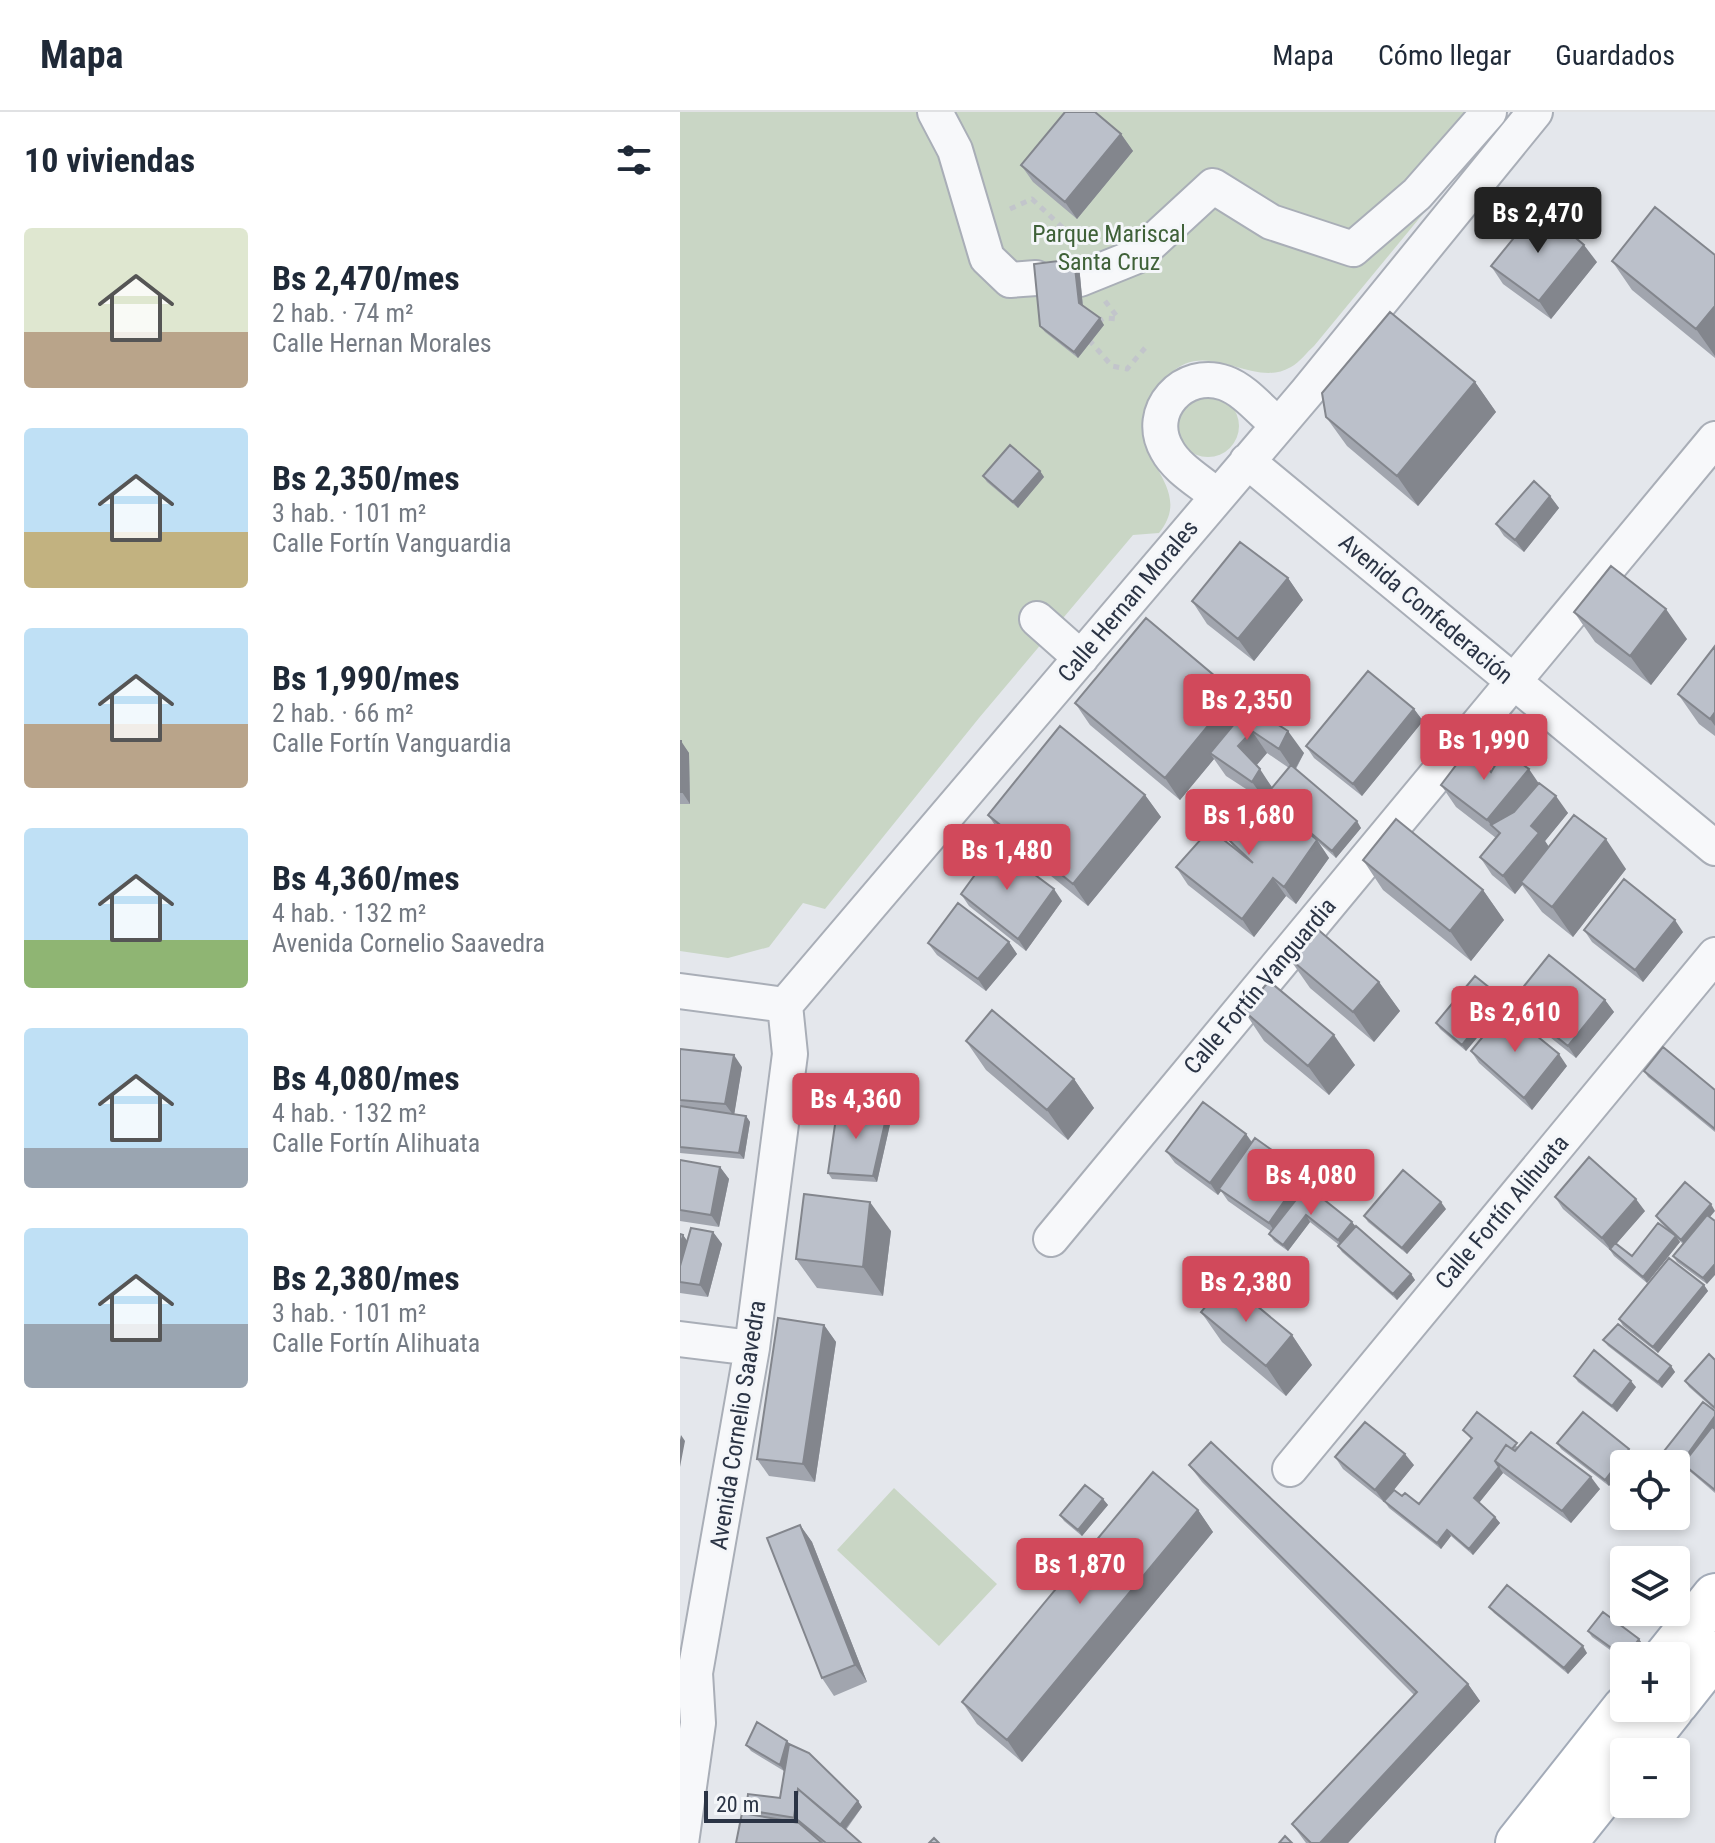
<!DOCTYPE html>
<html lang="es">
<meta charset="utf-8">
<style>
:root{--surface:#fff;--page:#f6f6f7;--text:#1f2937;--muted:#747a83;--line:#e0e1e3;--accent:#d1495b}
body{margin:0;font-family:"Roboto Condensed",sans-serif;background:var(--page);color:var(--text);height:100vh;display:flex;flex-direction:column;font-size:30px;white-space:nowrap}
*{box-sizing:border-box;margin:0}
p{font-size:26px;color:var(--muted)}
.icon{flex:none;width:44px;height:44px;fill:none;stroke:currentColor;stroke-width:2;stroke-linecap:round;stroke-linejoin:round}
.map{position:relative;flex:1;overflow:hidden}
.panel{display:flex;flex-direction:column;background:var(--surface);width:680px}
.panel>*{flex:none}
.tools{position:absolute;left:930px;top:1338px;display:grid;gap:16px}
.tools a{display:grid;place-items:center;width:80px;height:80px;border-radius:8px;background:var(--surface);box-shadow:0 4px 12px #0003;font-size:40px}
.scale{position:absolute;left:24px;bottom:20px;width:94px;box-sizing:border-box;padding-left:8px;border:4px solid #2b3445;border-top:0;font-size:22px;line-height:28px;white-space:nowrap;color:#2b3445;-webkit-text-stroke:6px #f4f6f9;paint-order:stroke}
.price{position:absolute;translate:-50% -68px;padding:0 18px;border-radius:8px;background:var(--accent);color:#fff;font-size:26px;line-height:52px;filter:drop-shadow(0 2px 4px #0008)}
.price::after{content:'';position:absolute;left:50%;top:48px;width:24px;height:18px;margin-left:-12px;background:inherit;clip-path:polygon(0 0,100% 0,50% 100%)}
.price.selected{background:#222;color:#fff}
ul{padding:0;list-style:none}
li{display:flex;align-items:center;gap:24px;height:200px;padding:0 24px}
li span{display:grid;place-items:center;flex:none;width:224px;height:160px;border-radius:8px;color:#555}
li>.icon{margin-inline-start:auto}
span .icon{width:96px;height:96px;fill:#fffc;stroke-width:1}
li b{font-size:34px}
h2{display:flex;justify-content:space-between;align-items:center;height:96px;padding:0 24px;font-size:34px}
header{display:flex;align-items:center;gap:48px;box-sizing:border-box;height:112px;padding:0 40px;background:var(--surface);border-bottom:2px solid var(--line)}
header strong{font-size:38px}
nav{display:flex;gap:44px;margin-inline-start:auto;font-size:28px}
main{display:flex;flex:1;min-height:0}
.map>svg:first-child{display:block}
.green{fill:#c9d6c5}
.lines{fill:none;stroke-linecap:round;stroke-linejoin:round}
.minor-casing{stroke:#a9aeb7;stroke-width:38}
.major-casing{stroke:#a3abb8;stroke-width:48}
.path{stroke:#c2c5cb;stroke-width:5;stroke-dasharray:6 6;stroke-linecap:butt}
.minor{stroke:#f7f8fa;stroke-width:34}
.major{stroke:#fff;stroke-width:44}
.wall{fill:#a1a5ae;fill-rule:evenodd}
.shaded-wall{fill:#83868d}
.building{fill:#bbc0ca;stroke:#83868d;stroke-width:2}
.labels{text-anchor:middle;dominant-baseline:central;stroke-width:6;stroke-linejoin:round;paint-order:stroke}
.park-label{font-size:24px;fill:#3f6138;stroke:#f4f6f9}
.street-label{font-size:24px;fill:#2b3445;stroke:#f4f6f9}
</style>
<header>
<strong>Mapa</strong>
<nav><a>Mapa</a><a>Cómo llegar</a><a>Guardados</a></nav>
</header>
<main>
<section class="panel">
<h2>10 viviendas<svg class="icon" aria-label="filters" viewBox="0 0 24 24"><path d="M4 7h16M4 17h16"/><circle cx="9" cy="7" r="2"/><circle cx="15" cy="17" r="2"/></svg></h2>
<ul>
<li><span style="background:linear-gradient(#dfe7d0 65%,#b9a48a 0)"><svg class="icon" aria-label="home" viewBox="0 0 24 24"><path d="M3 11l9-7 9 7M6 9v11h12V9"/></svg></span><div><b>Bs 2,470/mes</b><p>2 hab. · 74 m²</p><p>Calle Hernan Morales</p></div></li>
<li><span style="background:linear-gradient(#bfe0f5 65%,#c2b280 0)"><svg class="icon" aria-label="home" viewBox="0 0 24 24"><path d="M3 11l9-7 9 7M6 9v11h12V9"/></svg></span><div><b>Bs 2,350/mes</b><p>3 hab. · 101 m²</p><p>Calle Fortín Vanguardia</p></div></li>
<li><span style="background:linear-gradient(#bfe0f5 60%,#b9a48a 0)"><svg class="icon" aria-label="home" viewBox="0 0 24 24"><path d="M3 11l9-7 9 7M6 9v11h12V9"/></svg></span><div><b>Bs 1,990/mes</b><p>2 hab. · 66 m²</p><p>Calle Fortín Vanguardia</p></div></li>
<li><span style="background:linear-gradient(#bfe0f5 70%,#8fb573 0)"><svg class="icon" aria-label="home" viewBox="0 0 24 24"><path d="M3 11l9-7 9 7M6 9v11h12V9"/></svg></span><div><b>Bs 4,360/mes</b><p>4 hab. · 132 m²</p><p>Avenida Cornelio Saavedra</p></div></li>
<li><span style="background:linear-gradient(#bfe0f5 75%,#9aa5b1 0)"><svg class="icon" aria-label="home" viewBox="0 0 24 24"><path d="M3 11l9-7 9 7M6 9v11h12V9"/></svg></span><div><b>Bs 4,080/mes</b><p>4 hab. · 132 m²</p><p>Calle Fortín Alihuata</p></div></li>
<li><span style="background:linear-gradient(#bfe0f5 60%,#9aa5b1 0)"><svg class="icon" aria-label="home" viewBox="0 0 24 24"><path d="M3 11l9-7 9 7M6 9v11h12V9"/></svg></span><div><b>Bs 2,380/mes</b><p>3 hab. · 101 m²</p><p>Calle Fortín Alihuata</p></div></li>
</ul>
</section>
<div class="map">
<svg width="1035" height="1731" viewBox="0 0 1035 1731">
<rect width="100%" height="100%" fill="#e4e7ec"/>
<path class="green" d="M0 0H827L634 234C627 240 620 250 611 255 573 278 526 224 489 263 416 338 524 365 479 421L453 423 299 606 145 797 123 791 89 835 48 846 0 839Z
M497 314a31 31 0 1 1 62 0a31 31 0 1 1-62 0Z
M214 1376 317 1472 259 1534 157 1438Z"/>
<g class="lines">
<defs>
<path id="minor" d="M255 0 275 38 307 146 330 168 356 166
M400 167 457 144 533 74 591 110 673 137 737 82 809 0
M567 349 1035 736
M537 384C521 370 497 357 487 338 464 299 504 256 545 271 565 278 582 300 598 313
M357 507 401 546
M0 879 105 893 627 280 855 0
M371 1127 1035 327
M0 1227 72 1236
M610 1357 1035 843
M1 1731 18 1611 15 1561 72 1236 110 942 105 893"/>
<path id="major" d="M987 1544 1035 1484
M996 1591 1035 1542
M957 1640 992 1596
M838 1731 945 1596
M884 1731 944 1656"/>
</defs>
<use href="#minor" class="minor-casing"/>
<use href="#major" class="major-casing"/>
<path class="path" d="M330 97 352 87 384 117 397 135
M425 189 439 207
M418 210 424 206 438 207
M409 228 432 254 447 257 465 236"/>
<use href="#minor" class="minor"/>
<use href="#major" class="major"/>
</g>
<path class="wall" d="M441 22 453 39 397 107 353 70 341 53Z
M1035 143V246L952 178 932 149Z
M917 150 871 207 823 172 811 154Z
M399 153 403 194 424 213 398 246 365 220 360 214Z
M795 270 816 300 738 394 667 334 646 305Z
M360 359 364 365 338 396 307 370 303 364Z
M870 384 879 396 844 440 824 424 816 412Z
M608 466 623 488 574 549 527 512 512 489Z
M894 500 1007 527 971 573 915 530Z
M1035 534V624L1019 612 998 582Z
M395 591 567 597 624 641 616 657 681 716 656 746 639 731 649 746 616 792 606 784 574 825 508 773 496 755 554 736 548 727 580 686 546 664 534 647 500 688 410 613ZM587 641 609 656 592 675 576 654Z
M734 597 743 609 682 684 634 646 626 634Z
M0 629 9 641 10 692H0Z
M811 660 859 671 888 701 865 729 869 735 946 757 893 825 862 800 842 773 835 782 812 763 800 745 816 726 776 695 761 673Z
M465 683 481 705 408 794 323 725 308 703Z
M683 748 803 778 824 808 791 849 703 778Z
M281 782 382 789 346 839 289 794Z
M904 818 1003 820 963 870 912 830Z
M329 830 337 842 306 879 257 843 248 831Z
M609 846 699 870 720 899 694 930 630 876Z
M925 888 934 900 896 946 840 901 832 889Z
M826 891 786 939 760 917 756 911Z
M564 899 675 953 649 983 584 929Z
M286 929 394 967 414 996 388 1028 306 958Z
M791 939 887 954 852 998 799 951Z
M0 940 62 955 54 1002 66 1004 70 1010 64 1047 0 1041Z
M964 959 1035 978V1020L968 965Z
M207 1002 211 1008 197 1070 152 1067 148 1061Z
M566 1022 572 1030 632 1073 630 1076 731 1162 735 1168 717 1188 662 1140 658 1134 659 1133 630 1110 608 1139 594 1129 589 1122 592 1120 548 1089 541 1079 538 1083 495 1051 486 1039Z
M0 1048 40 1055 49 1067 39 1115 0 1109Z
M875 1085 965 1099 936 1132 952 1144 992 1122 980 1110 976 1104 1030 1105 1027 1172 997 1150 993 1144 1003 1132 997 1126 1000 1130 967 1171 934 1144 930 1138 883 1097Z
M766 1097 727 1142 688 1110 684 1104Z
M211 1119 203 1184 137 1176 116 1147Z
M33 1120 42 1132 28 1185 0 1181V1122L3 1123 7 1129Z
M1024 1173 1028 1179 978 1241 943 1214 939 1207Z
M521 1200 612 1223 632 1253 606 1284 542 1230Z
M144 1213 156 1230 135 1370 89 1364 77 1347Z
M923 1228 991 1254 995 1260 982 1276 928 1234Z
M1035 1248V1298L1009 1275 1005 1269Z
M894 1264 956 1275 937 1300 898 1270Z
M1035 1299V1381L1006 1356 1001 1363 996 1358V1352H988L981 1343Z
M783 1318 839 1335 920 1377 891 1411 823 1361 799 1391 815 1405 820 1411 793 1443 771 1424 761 1437 709 1396 704 1389 722 1384 739 1392 791 1327Z
M877 1331 949 1337 953 1344 947 1352H944V1355L929 1374 881 1337Z
M655 1345 734 1353 704 1390 663 1357Z
M509 1353 788 1572 800 1589 668 1731H626L612 1712 734 1583 522 1370Z
M423 1387 428 1393 402 1424 384 1409 380 1403Z
M518 1398 533 1420 342 1650 297 1612 282 1590Z
M120 1413 132 1430 187 1570 154 1584 142 1566Z
M809 1495 907 1541 888 1562 814 1501Z
M908 1519 959 1527 963 1533 955 1544H944V1548L912 1525Z
M107 1629 110 1632 178 1689 182 1695 166 1718 181 1731H56L69 1702 66 1698 100 1686 104 1659 71 1639 66 1633Z"/>
<path class="shaded-wall" d="M441 22 453 39 397 107 385 90Z
M904 133 917 150 871 207 859 189Z
M394 147 399 153 403 197 399 191Z
M1035 194V244L1016 217Z
M420 206 424 213 398 246 394 240Z
M795 270 816 300 738 394 717 364Z
M360 359 364 365 338 396 333 390Z
M870 384 879 396 844 440 835 428Z
M608 466 623 488 574 549 558 527Z
M986 497 1007 527 971 573 950 544Z
M555 581 571 603 530 641 534 647 500 688 485 666Z
M734 597 743 609 682 684 673 672Z
M1035 600V614L1030 607Z
M572 619 587 641 574 656 558 634Z
M608 619 624 641 614 659 599 637Z
M1 629 9 641 10 692 2 680Z
M580 657 595 680 588 692 572 670Z
M849 657 864 679 820 721 811 713 807 708Z
M465 683 481 705 408 794 393 772Z
M876 684 888 701 865 729 871 738 835 782 823 764 851 714Z
M677 709 681 716 656 746 652 739Z
M926 727 946 757 893 825 872 795Z
M637 728 649 746 616 792 604 775Z
M593 766 606 784 574 825 562 807Z
M374 777 382 789 346 839 338 827Z
M803 778 824 808 791 849 770 819Z
M995 808 1003 820 963 870 955 858Z
M329 830 337 842 306 879 298 867Z
M699 870 720 899 694 930 673 900Z
M821 885 826 891 786 939 782 933Z
M925 888 934 900 896 946 888 934Z
M654 923 675 953 649 983 628 954Z
M879 942 887 954 852 998 844 986Z
M54 943 62 955 54 1004 45 992Z
M394 967 414 996 388 1028 367 998Z
M207 1002 211 1008 197 1070 193 1064Z
M66 1004 70 1010 64 1047 59 1041Z
M566 1022 574 1034 538 1083 530 1071Z
M40 1055 49 1067 39 1115 31 1103Z
M624 1061 632 1073 597 1123 589 1111Z
M956 1087 965 1099 931 1138 922 1126Z
M190 1090 211 1119 203 1184 183 1155Z
M761 1090 766 1097 727 1142 722 1136Z
M1031 1092 1035 1099 1006 1134 1001 1128Z
M626 1103 630 1110 608 1139 603 1133Z
M672 1110 677 1116 662 1135 658 1128Z
M33 1120 42 1132 28 1185 20 1173Z
M3 1123 15 1140 0 1170V1135Z
M996 1124 1000 1130 967 1171 963 1165Z
M1035 1152V1163L1027 1172 1023 1166Z
M731 1162 735 1168 717 1188 713 1182Z
M1024 1173 1028 1179 978 1241 973 1235Z
M144 1213 156 1230 135 1370 123 1352Z
M612 1223 632 1253 606 1284 586 1254Z
M991 1254 995 1260 982 1276 978 1270Z
M951 1269 956 1275 937 1300 932 1294Z
M1035 1304V1316L1003 1352 1006 1356 1001 1363 997 1357Z
M1 1323 5 1329 0 1355V1328Z
M949 1337 953 1344 947 1352H944V1355L929 1374 925 1368Z
M725 1342 734 1353 704 1390 695 1378Z
M819 1355 823 1361 798 1392 794 1386Z
M911 1365 920 1377 891 1411 882 1399Z
M423 1387 428 1393 402 1424 398 1418Z
M518 1398 533 1420 342 1650 327 1628Z
M815 1405 820 1411 793 1443 789 1437Z
M120 1413 132 1430 187 1570 175 1553Z
M767 1418 771 1424 761 1437 757 1431Z
M959 1527 963 1533 955 1544H947Z
M903 1534 907 1541 888 1562 884 1556Z
M788 1572 800 1589 668 1731H640Z
M107 1629 111 1635 104 1659 100 1653Z
M178 1689 182 1695 163 1720 159 1714Z"/>
<path class="building" d="M385 0H415L441 22 385 90 341 53Z
M859 95 904 133 859 189 811 154Z
M975 95 1035 143V194L1016 217 932 149Z
M394 147 399 191 420 206 394 240 360 214 354 152Z
M710 200 795 270 717 364 646 305 642 281Z
M330 333 360 359 333 390 303 364Z
M854 369 870 384 835 428 816 412Z
M560 430 608 466 558 527 512 489Z
M931 454 986 497 950 544 894 500Z
M466 506 555 581 485 666 395 591Z
M1035 534V600L1030 607 998 582Z
M688 559 734 597 673 672 626 634Z
M569 594 608 619 599 637 572 619 558 634 580 657 572 670 530 641Z
M380 614 465 683 393 772 308 703Z
M0 629H1L2 680H0Z
M789 636 811 660 824 639 849 657 807 708 761 673Z
M611 653 677 709 652 739 586 683Z
M859 671 876 684 851 714 859 721 823 764 800 745 820 721 811 713 834 700Z
M583 682 637 728 604 775 593 766 562 807 496 755 530 717 573 751 548 727Z
M894 703 926 727 872 795 841 770Z
M716 707 803 778 770 819 683 748Z
M316 734 374 777 338 827 281 782Z
M944 767 995 808 955 858 904 818Z
M278 791 329 830 298 867 248 831Z
M635 815 699 870 673 900 609 846Z
M869 843 925 888 888 934 832 889Z
M795 864 821 885 782 933 756 911Z
M589 869 654 923 628 954 564 899Z
M312 898 394 967 367 998 286 929Z
M825 898 879 942 844 986 791 939Z
M983 935 1035 978V1017L964 959Z
M0 937 54 943 45 992 0 988Z
M523 990 566 1022 530 1071 486 1039Z
M158 992 207 1002 193 1064 148 1061Z
M0 994 66 1004 59 1041 0 1035Z
M575 1026 624 1061 589 1111 539 1077Z
M909 1045 956 1087 922 1126 875 1085Z
M0 1048 40 1055 31 1103 0 1098Z
M723 1058 761 1090 722 1136 684 1104Z
M1005 1070 1031 1092 1001 1128 976 1104Z
M627 1074 672 1110 658 1128 626 1103 603 1133 589 1122Z
M124 1082 190 1090 183 1155 116 1147Z
M1027 1103 1035 1109V1152L1023 1166 993 1144Z
M978 1111 996 1124 963 1165 930 1137 935 1131 952 1144Z
M676 1114 731 1162 713 1182 658 1134Z
M11 1116 33 1120 20 1173 0 1170V1154Z
M0 1122 3 1123 0 1135Z
M989 1146 1024 1173 973 1235 939 1207Z
M547 1169 612 1223 586 1254 521 1200Z
M98 1206 144 1213 123 1352 77 1347Z
M938 1212 991 1254 978 1270 923 1228Z
M914 1238 951 1269 932 1294 894 1264Z
M1029 1242 1035 1248V1296L1005 1269Z
M1023 1290 1035 1299V1304L997 1357 996 1352H991L981 1343Z
M797 1300 837 1331 832 1337 826 1333 815 1349 819 1355 794 1386 815 1405 789 1437 767 1418 757 1431 704 1389 714 1378 722 1384 725 1381 739 1392 792 1326 783 1318Z
M903 1300 949 1337 925 1368 877 1331Z
M685 1310 725 1342 695 1378 655 1345Z
M1032 1315 1035 1317V1378L1003 1352Z
M851 1320 911 1365 882 1399 815 1349 826 1333 835 1339Z
M531 1330 788 1572 640 1731H631L612 1712 737 1580 509 1353Z
M473 1360 518 1398 327 1628 282 1590Z
M405 1373 423 1387 398 1418 380 1403Z
M120 1413 175 1553 142 1566 87 1426Z
M827 1473 903 1534 884 1556 809 1495Z
M923 1500 959 1527 947 1544H944V1545L908 1519Z
M77 1610 107 1629 100 1653 66 1633Z
M109 1632 129 1641 178 1689 160 1713 118 1677 114 1705 116 1706 66 1698 68 1682 100 1686Z
M118 1677 155 1708 181 1731H146L114 1705Z
M62 1701 119 1711 142 1731H56Z
M605 1724 612 1731H599Z
M254 1726 259 1731H249Z"/>
<g class="labels">
<g class="park-label">
<text x="429" y="122">Parque Mariscal<tspan x="429" dy="28">Santa Cruz</tspan></text>
</g>
<g class="street-label">
<text transform="translate(448 489) rotate(-50)">Calle Hernan Morales</text>
<text transform="translate(746 497) rotate(40)">Avenida Confederación</text>
<text transform="translate(580 874) rotate(-50)">Calle Fortín Vanguardia</text>
<text transform="translate(822 1100) rotate(-50)">Calle Fortín Alihuata</text>
<text transform="translate(58 1313) rotate(-81)">Avenida Cornelio Saavedra</text>
</g>
</g>
</svg>
<div class="tools">
<a><svg class="icon" aria-label="locate" viewBox="0 0 24 24"><circle cx="12" cy="12" r="6"/><path d="M12 2v4M12 18v4M2 12h4M18 12h4"/></svg></a>
<a><svg class="icon" aria-label="layers" viewBox="0 0 24 24"><path d="M12 4l9 5-9 5-9-5zM3 14l9 5 9-5"/></svg></a>
<a>+</a>
<a>−</a>
</div>
<div class="scale">20 m</div>
<b class="price selected" style="left:858px;top:143px">Bs 2,470</b>
<b class="price" style="left:567px;top:630px">Bs 2,350</b>
<b class="price" style="left:804px;top:670px">Bs 1,990</b>
<b class="price" style="left:569px;top:745px">Bs 1,680</b>
<b class="price" style="left:327px;top:780px">Bs 1,480</b>
<b class="price" style="left:835px;top:942px">Bs 2,610</b>
<b class="price" style="left:176px;top:1029px">Bs 4,360</b>
<b class="price" style="left:631px;top:1105px">Bs 4,080</b>
<b class="price" style="left:566px;top:1212px">Bs 2,380</b>
<b class="price" style="left:400px;top:1494px">Bs 1,870</b>
</div>
</main>
